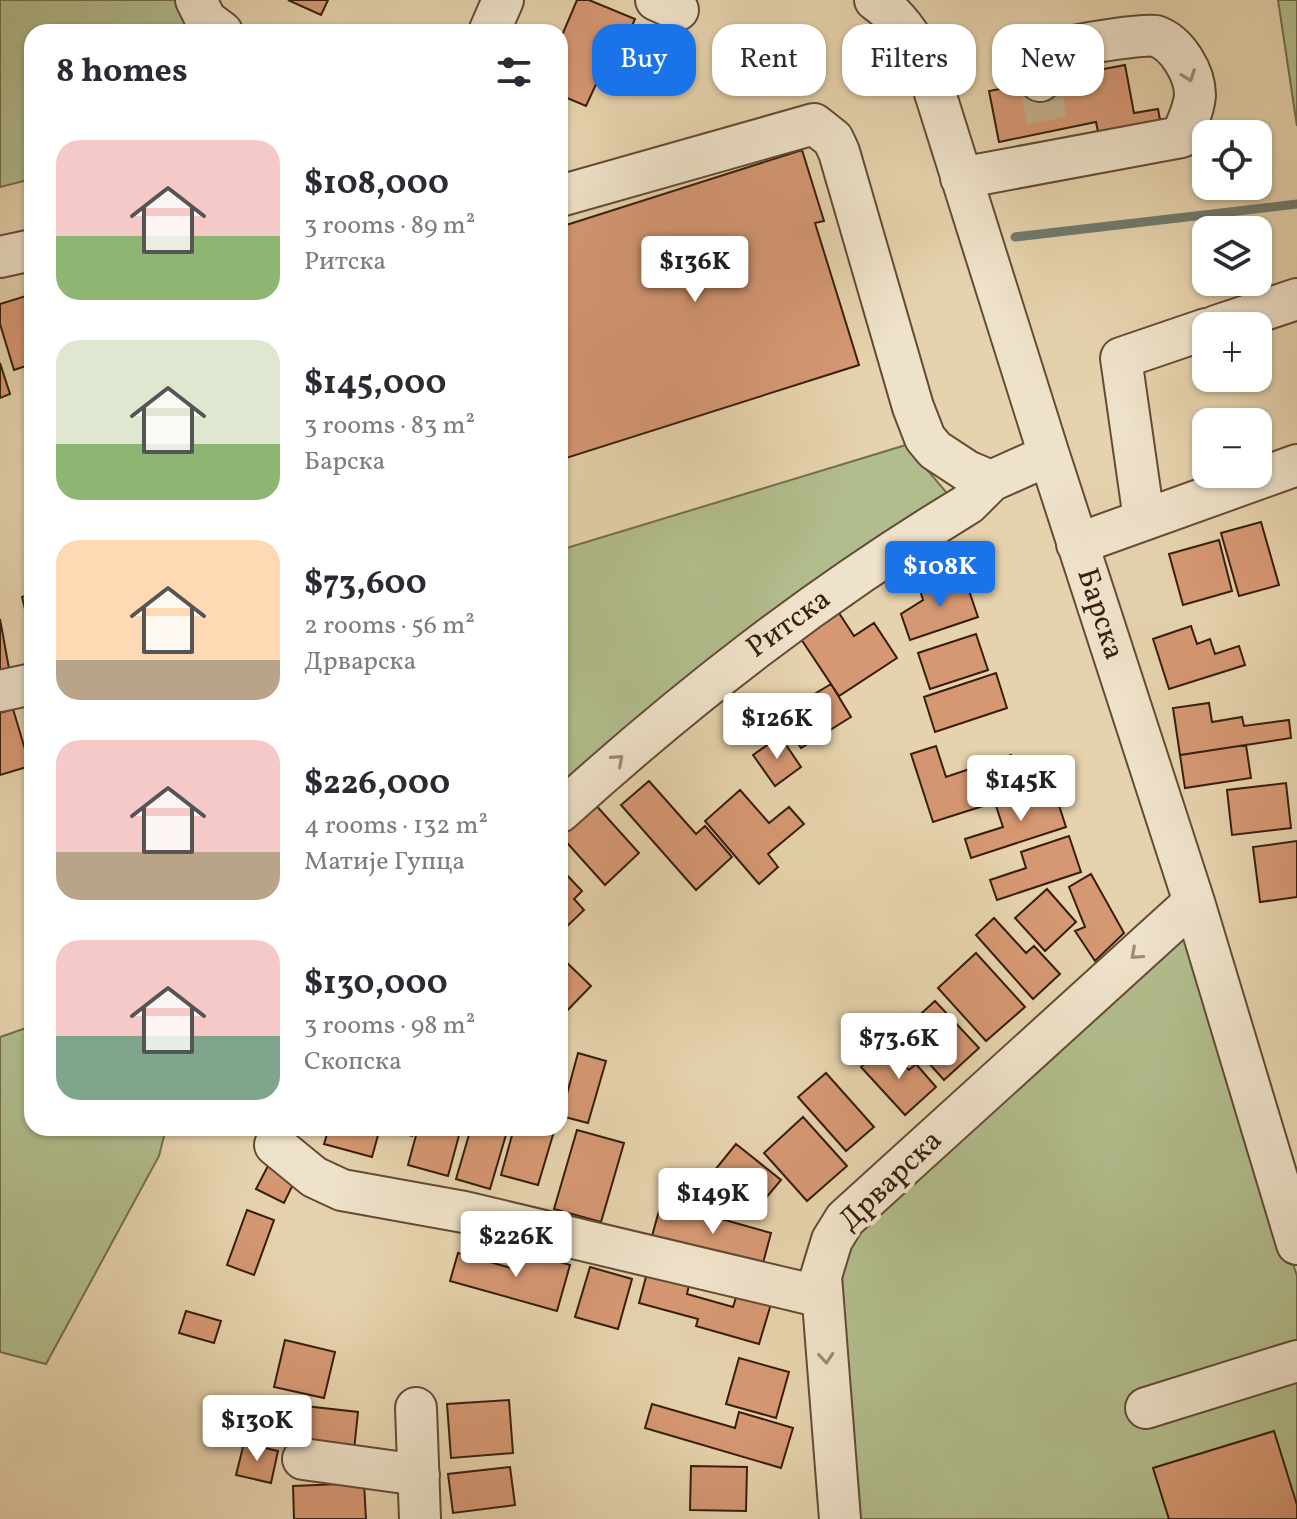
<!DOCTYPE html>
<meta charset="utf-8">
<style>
:root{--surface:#fff;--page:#f2f2f3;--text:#2b2b33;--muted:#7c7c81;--accent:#1a73e8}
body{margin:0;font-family:Vollkorn,serif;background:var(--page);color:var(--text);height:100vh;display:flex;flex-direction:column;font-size:30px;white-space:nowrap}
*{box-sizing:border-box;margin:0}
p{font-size:26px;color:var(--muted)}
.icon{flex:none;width:44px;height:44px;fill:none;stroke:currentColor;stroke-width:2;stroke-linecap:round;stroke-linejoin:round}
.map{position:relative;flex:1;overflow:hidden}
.sheet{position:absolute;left:24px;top:24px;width:544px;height:1112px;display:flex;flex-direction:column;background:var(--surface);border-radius:24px;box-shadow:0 2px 6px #0004}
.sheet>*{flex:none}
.banner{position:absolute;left:592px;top:24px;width:584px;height:72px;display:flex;gap:16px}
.tools{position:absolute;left:1192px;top:120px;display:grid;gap:16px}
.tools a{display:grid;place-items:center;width:80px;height:80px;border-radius:16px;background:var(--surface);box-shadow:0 2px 6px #0004;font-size:40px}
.price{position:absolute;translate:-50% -68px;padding:0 18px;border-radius:8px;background:#fff;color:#222;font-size:26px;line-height:52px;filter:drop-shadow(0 2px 4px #0008)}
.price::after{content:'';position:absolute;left:50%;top:48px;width:24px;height:18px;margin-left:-12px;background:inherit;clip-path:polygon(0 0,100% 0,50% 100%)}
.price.selected{background:var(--accent);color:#fff}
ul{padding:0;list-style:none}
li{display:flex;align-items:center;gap:24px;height:200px;padding:0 32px}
li span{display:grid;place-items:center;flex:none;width:224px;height:160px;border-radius:24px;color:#555}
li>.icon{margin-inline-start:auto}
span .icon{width:96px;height:96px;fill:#fffc;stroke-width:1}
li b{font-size:34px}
h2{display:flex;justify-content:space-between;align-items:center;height:96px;padding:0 32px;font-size:34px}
.pill{padding:0 28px;border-radius:24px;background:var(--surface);box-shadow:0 2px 6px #0004;font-size:28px;line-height:72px}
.pill.selected{background:var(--accent);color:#fff}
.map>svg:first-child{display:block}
.green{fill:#b2bd8d;stroke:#746e4d;stroke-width:2}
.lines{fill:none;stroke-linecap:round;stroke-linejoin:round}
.stream{stroke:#707a6d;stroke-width:9}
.building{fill:#d69873;stroke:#371e0d;stroke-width:2}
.minor-tunnel{stroke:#c3af8d;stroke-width:40;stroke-dasharray:40 20;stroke-linecap:butt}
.minor-casing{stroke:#634b35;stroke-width:44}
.minor{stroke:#efe2ca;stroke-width:40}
.oneway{stroke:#9c8a75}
.labels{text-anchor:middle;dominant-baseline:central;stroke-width:8;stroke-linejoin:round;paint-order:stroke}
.street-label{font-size:30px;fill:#371e0d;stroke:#efe2ca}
</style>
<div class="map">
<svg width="1297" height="1519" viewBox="0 0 1297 1519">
<rect width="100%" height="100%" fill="#e6d3ad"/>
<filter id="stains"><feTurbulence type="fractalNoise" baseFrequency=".0025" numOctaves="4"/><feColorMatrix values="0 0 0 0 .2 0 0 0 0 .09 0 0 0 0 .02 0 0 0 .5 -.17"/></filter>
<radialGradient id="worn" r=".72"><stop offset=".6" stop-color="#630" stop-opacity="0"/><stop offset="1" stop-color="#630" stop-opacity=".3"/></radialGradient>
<path class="green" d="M0 0H185L202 32H32V179L0 187Z
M1278 0H1297V126Z
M906 445 958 506 560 798V550Z
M1185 930 1297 1276V1519H857L838 1308 840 1259 856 1229Z
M32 1026V1128H166L159 1156 46 1364 0 1352V1037Z"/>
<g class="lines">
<path class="stream" d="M1015 237 1297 204"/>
</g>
<path class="building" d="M288 0H328L321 15Z
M577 0H589L635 19 612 70 604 67 586 106 560 95V67L567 51 560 48V40Z
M1125 65 1134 113 1158 109 1163 135 1101 147 1096 122 999 142 989 91Z
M802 150 824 221 815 223 859 365 560 460V227Z
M32 294V364L14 370 0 324V304Z
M0 363 10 394 0 398Z
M1261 522 1279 585 1239 596 1221 533Z
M1219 540 1232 591 1183 605 1169 554Z
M965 579 978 617 910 640 901 614 923 600 920 590 944 582 945 586Z
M32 594V638L22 597Z
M839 613 854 636 874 623 897 658 839 696 801 639Z
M0 619 10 674 0 676Z
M1191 626 1197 644 1210 639 1215 654 1239 646 1245 665 1169 689 1153 639Z
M976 634 988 670 930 689 918 653Z
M996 673 1007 708 935 732 924 697Z
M831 684 851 717 801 748 781 714Z
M1209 703 1212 722 1242 717 1244 726 1289 720 1291 738 1180 755 1173 708Z
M13 709 30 766 0 775V713Z
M780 736 801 767 775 786 753 755Z
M1246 745 1251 778 1185 788 1180 755Z
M936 746 946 777 1011 755 1024 793 933 822 911 754Z
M649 781 696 834 705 826 732 857 696 890 621 805Z
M1286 783 1291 828 1232 835 1227 790Z
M1053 787 1066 827 971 858 965 839 1003 827 996 806Z
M740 790 769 823 789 807 804 824 768 854 778 867 759 884 705 821Z
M593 802 639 853 605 885 560 835V832Z
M1069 836 1081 872 997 900 990 880 1026 868 1021 852Z
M1297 841V897L1260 902 1253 847Z
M563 871 582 891 574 899 584 910 560 933V874Z
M1091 874 1124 933 1095 961 1075 931 1085 927 1069 887Z
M1047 889 1076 922 1045 951 1015 918Z
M994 918 1026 953 1034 946 1060 974 1033 999 976 935Z
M976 953 1025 1007 986 1041 938 988Z
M560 956 591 986 560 1018Z
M935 1001 979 1048 944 1080 901 1032Z
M883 1047 900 1065 902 1063 909 1070 916 1064 936 1087 905 1115 861 1067Z
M578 1053 606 1061 588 1123 561 1116Z
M826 1073 874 1127 846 1151 798 1097Z
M803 1117 847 1166 807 1201 764 1153Z
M329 1128H380L372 1157 324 1144Z
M387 1128H414L412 1136Z
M418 1128H461L448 1176 408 1165Z
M471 1128H508L490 1189 456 1179Z
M514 1128H555L538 1185 501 1175Z
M577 1130 624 1143 601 1222 554 1209Z
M736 1144 781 1180 750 1217 706 1181Z
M270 1162 297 1176 284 1203 256 1189Z
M660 1207 692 1216 693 1211 771 1233 762 1267 652 1236Z
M247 1210 274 1220 254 1275 227 1265Z
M523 1251 570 1265 557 1311 450 1281 458 1253 518 1270Z
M590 1267 632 1279 618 1329 575 1317Z
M647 1273 689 1285 687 1294 733 1307 737 1294 771 1304 759 1344 696 1326 698 1319 639 1303Z
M186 1311 221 1321 214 1343 179 1333Z
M285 1340 335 1352 324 1398 274 1387Z
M739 1358 789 1372 776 1418 726 1404Z
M509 1400 513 1453 451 1458 447 1404Z
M652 1404 735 1428 739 1412 793 1428 781 1468 645 1428Z
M296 1405 358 1412 353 1460 291 1453Z
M1274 1431 1297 1505V1519H1169L1153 1468Z
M244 1443 278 1451 271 1483 236 1475Z
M691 1466 747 1467 746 1511 690 1510Z
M510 1467 515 1505 453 1513 448 1474Z
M364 1483 366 1519H294L293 1486Z"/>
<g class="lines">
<path class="minor-tunnel" d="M1040 81 1049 132"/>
<defs>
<path id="minor" d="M196 0 206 20 222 32
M656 0 678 10
M875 0C902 19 919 47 930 77L1049 455 1194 902 1297 1244
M489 32 503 0
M961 178 1181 137C1187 124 1194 109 1195 95 1195 73 1177 43 1156 36 1148 33 1080 44 1070 47 1055 53 1045 63 1039 77L1040 81
M560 196 814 124 833 139 839 152 913 407 925 438 935 450 967 471 991 481 1049 455
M0 257 32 250
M1216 326 1297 299
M1144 519 1121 358 1206 329
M1077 544 1297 465
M0 691 32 684
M560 812C688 696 819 594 968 504L991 481
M275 1145 314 1177 342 1190 464 1212 822 1297
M416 1408 420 1519
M1146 1408 1297 1361
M303 1459 419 1475
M840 1519 821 1276 832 1240 845 1219 1194 902"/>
</defs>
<use href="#minor" class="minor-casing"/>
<use href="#minor" class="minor"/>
</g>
<defs><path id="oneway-chevron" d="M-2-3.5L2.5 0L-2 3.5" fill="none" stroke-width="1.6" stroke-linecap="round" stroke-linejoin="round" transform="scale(2)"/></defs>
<g class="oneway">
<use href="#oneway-chevron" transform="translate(1189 76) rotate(70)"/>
<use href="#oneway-chevron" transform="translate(618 760) rotate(-41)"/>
<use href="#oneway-chevron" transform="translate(1136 954) rotate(138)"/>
<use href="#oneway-chevron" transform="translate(826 1358) rotate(86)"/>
</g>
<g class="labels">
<g class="street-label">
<text transform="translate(1100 614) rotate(72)">Барска</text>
<text transform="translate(789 624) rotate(-36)">Ритска</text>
<text transform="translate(891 1181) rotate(-44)">Дрварска</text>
</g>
</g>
<rect width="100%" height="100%" filter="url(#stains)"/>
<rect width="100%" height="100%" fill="url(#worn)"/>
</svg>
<div class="tools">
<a><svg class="icon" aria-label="locate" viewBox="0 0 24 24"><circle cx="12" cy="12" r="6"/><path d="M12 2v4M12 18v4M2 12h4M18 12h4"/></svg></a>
<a><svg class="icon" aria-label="layers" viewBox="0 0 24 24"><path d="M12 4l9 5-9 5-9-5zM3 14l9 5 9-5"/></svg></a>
<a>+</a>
<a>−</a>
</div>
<b class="price" style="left:695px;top:304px">$136K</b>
<b class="price selected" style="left:940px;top:609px">$108K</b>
<b class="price" style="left:777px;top:761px">$126K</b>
<b class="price" style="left:1021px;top:823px">$145K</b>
<b class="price" style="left:899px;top:1081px">$73.6K</b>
<b class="price" style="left:713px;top:1236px">$149K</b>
<b class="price" style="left:516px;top:1279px">$226K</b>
<b class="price" style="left:257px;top:1463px">$130K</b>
<div class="banner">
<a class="pill selected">Buy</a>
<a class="pill">Rent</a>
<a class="pill">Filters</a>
<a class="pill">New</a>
</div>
<section class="sheet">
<h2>8 homes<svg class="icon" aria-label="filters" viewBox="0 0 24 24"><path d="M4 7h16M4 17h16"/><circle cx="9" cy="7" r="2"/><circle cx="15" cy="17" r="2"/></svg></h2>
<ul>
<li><span style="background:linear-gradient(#f6c9c9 60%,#8fb573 0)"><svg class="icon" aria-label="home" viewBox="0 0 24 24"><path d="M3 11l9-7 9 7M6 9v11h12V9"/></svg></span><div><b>$108,000</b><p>3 rooms · 89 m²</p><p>Ритска</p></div></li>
<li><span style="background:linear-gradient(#dfe7d0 65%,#8fb573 0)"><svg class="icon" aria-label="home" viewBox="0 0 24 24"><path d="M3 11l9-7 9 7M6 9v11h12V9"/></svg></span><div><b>$145,000</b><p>3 rooms · 83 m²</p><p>Барска</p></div></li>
<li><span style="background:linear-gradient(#ffd9b3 75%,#b9a48a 0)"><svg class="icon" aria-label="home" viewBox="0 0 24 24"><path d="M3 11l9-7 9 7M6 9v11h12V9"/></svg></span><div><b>$73,600</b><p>2 rooms · 56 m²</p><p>Дрварска</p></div></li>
<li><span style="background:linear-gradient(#f6c9c9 70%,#b9a48a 0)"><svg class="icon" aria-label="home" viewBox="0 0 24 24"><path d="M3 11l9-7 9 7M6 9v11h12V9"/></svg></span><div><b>$226,000</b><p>4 rooms · 132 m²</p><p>Матије Гупца</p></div></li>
<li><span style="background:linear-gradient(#f6c9c9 60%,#7fa58c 0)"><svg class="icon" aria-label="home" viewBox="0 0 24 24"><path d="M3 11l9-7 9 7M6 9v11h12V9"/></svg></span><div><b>$130,000</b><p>3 rooms · 98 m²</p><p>Скопска</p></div></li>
</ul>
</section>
</div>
